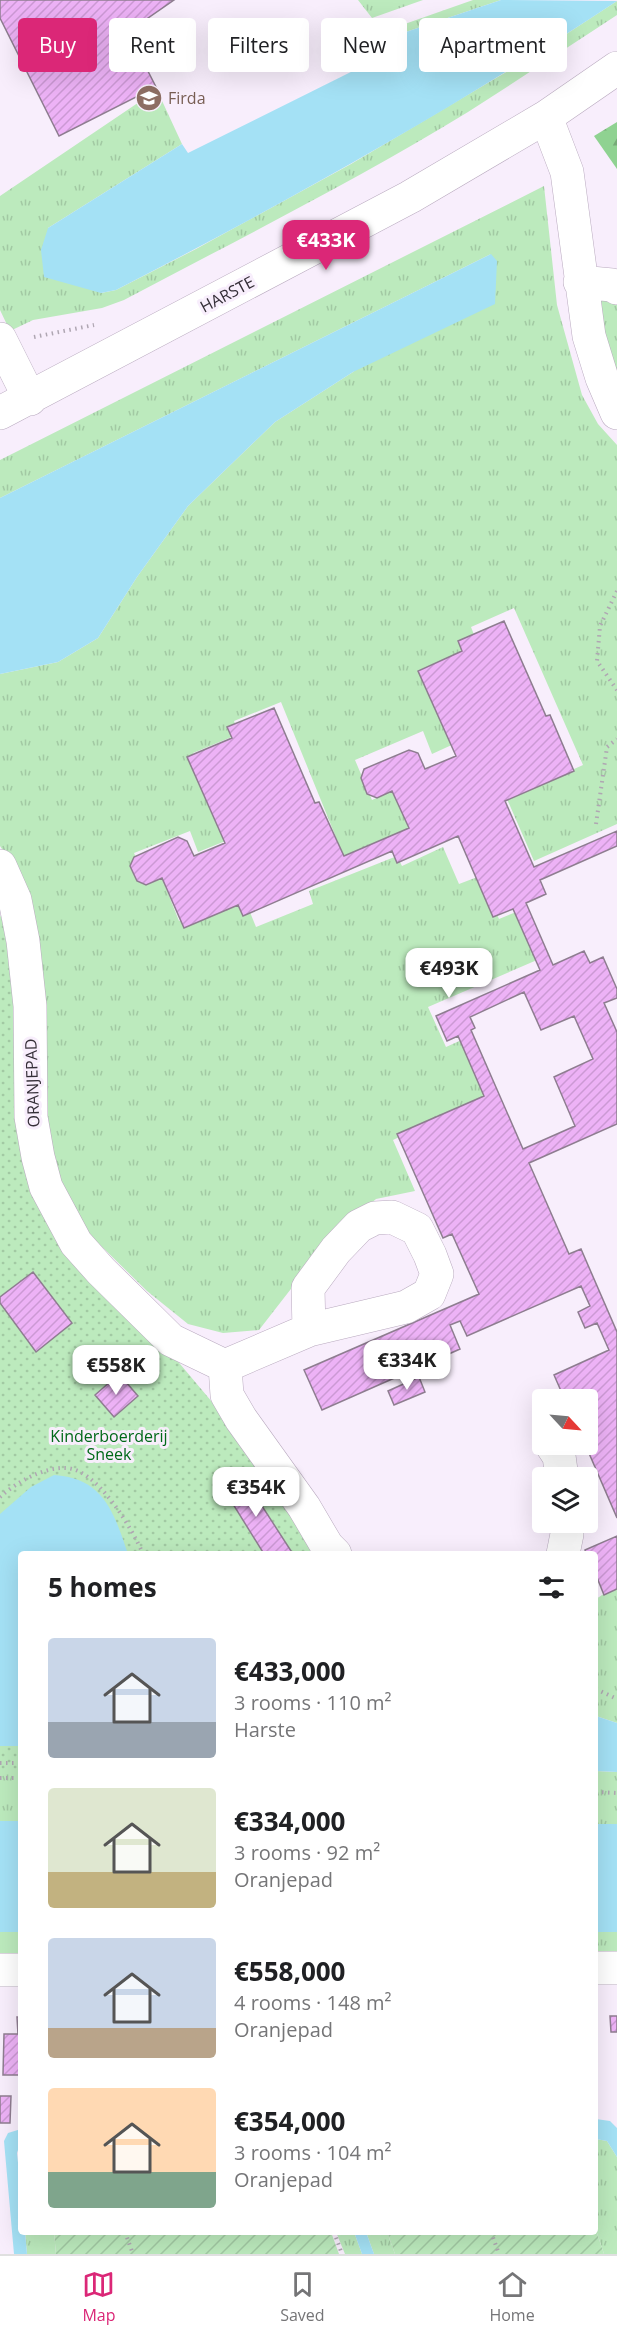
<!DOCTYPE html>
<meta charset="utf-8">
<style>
:root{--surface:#fff;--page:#f2f2f2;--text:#202124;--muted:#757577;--line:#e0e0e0;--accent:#db2777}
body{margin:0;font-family:"Open Sans",sans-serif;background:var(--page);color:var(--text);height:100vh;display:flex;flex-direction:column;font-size:22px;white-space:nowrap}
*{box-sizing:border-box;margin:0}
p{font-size:20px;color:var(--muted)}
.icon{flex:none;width:33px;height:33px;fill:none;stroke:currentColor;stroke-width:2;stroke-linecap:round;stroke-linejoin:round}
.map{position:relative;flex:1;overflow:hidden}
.sheet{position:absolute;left:18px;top:1551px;width:580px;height:684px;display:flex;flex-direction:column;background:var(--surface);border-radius:6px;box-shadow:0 6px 24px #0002}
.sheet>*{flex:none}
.top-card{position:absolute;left:18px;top:18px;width:582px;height:54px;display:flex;gap:12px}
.needle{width:39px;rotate:116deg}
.controls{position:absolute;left:532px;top:1389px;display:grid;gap:12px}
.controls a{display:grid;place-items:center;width:66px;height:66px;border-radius:6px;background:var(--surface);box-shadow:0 6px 24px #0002;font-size:30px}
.price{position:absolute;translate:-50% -51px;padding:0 14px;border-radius:12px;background:#fff;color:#222;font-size:20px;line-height:39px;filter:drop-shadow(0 2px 3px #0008)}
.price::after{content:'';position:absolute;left:50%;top:36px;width:18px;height:14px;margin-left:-9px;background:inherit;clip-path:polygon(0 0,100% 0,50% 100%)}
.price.active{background:var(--accent);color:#fff}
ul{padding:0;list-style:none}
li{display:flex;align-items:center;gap:18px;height:150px;padding:0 30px}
li span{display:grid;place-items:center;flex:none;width:168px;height:120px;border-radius:6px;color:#555}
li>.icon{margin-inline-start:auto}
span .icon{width:72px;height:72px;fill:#fffc;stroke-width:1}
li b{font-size:26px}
h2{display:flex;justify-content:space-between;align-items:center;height:72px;padding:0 30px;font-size:26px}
.tag{padding:0 21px;border-radius:6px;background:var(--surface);box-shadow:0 6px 24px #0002;font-size:21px;line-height:54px}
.tag.active{background:var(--accent);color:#fff}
.tabs{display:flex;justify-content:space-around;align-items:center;height:84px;border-top:2px solid var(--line);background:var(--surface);font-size:16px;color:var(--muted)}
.tabs a{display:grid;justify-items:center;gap:3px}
.tabs .active{color:var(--accent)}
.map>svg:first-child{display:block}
.grass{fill:url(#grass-tufts)}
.forest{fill:url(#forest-firs)}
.park{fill:url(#park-dots)}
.garden{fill:url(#garden-furrows)}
.water{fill:#a4e1f5}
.building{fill:url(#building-hatch);stroke:#8e7d90;stroke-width:1.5;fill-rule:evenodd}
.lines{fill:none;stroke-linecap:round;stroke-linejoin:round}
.minor-casing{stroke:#b9aabf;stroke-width:34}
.path{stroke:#afa6b2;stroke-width:4;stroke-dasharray:1.5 4.5;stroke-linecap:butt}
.minor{stroke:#fff;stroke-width:33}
.labels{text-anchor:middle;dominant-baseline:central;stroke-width:6;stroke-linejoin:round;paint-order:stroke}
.education-label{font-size:16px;fill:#785e54;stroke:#f8eefc;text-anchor:start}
.street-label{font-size:16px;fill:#342e37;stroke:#f8eefc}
.park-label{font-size:16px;fill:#006919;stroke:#f8eefc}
</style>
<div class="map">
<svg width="617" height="2254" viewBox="0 0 617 2254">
<defs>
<pattern id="grass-tufts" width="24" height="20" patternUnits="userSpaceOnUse" patternTransform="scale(1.5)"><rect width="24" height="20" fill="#bceabd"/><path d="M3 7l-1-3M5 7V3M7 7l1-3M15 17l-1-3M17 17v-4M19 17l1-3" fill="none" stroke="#a2c9a3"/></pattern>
<pattern id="forest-firs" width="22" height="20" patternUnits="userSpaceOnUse" patternTransform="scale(1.5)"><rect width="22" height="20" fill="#8fd291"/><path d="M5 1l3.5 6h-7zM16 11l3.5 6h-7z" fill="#76ab77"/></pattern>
<pattern id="park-dots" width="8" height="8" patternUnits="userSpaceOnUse" patternTransform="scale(1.5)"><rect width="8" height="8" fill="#bceabd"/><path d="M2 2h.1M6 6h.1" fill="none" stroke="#a2c9a3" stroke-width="1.8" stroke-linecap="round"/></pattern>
<pattern id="garden-furrows" width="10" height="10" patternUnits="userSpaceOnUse" patternTransform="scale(1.5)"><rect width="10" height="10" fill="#bceabd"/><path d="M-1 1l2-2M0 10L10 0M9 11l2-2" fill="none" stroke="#a2c9a3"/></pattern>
<pattern id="building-hatch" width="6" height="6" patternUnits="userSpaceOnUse" patternTransform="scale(1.5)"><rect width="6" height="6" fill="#edb2f6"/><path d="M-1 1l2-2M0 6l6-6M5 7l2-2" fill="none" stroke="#cc99d4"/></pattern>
</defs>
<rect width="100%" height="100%" fill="#f8eefc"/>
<path class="grass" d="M358 0H423L372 18Z
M473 0H501L385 39 382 32Z
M617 1V15C568 47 518 80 468 112 357 180 239 239 124 300L102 308 33 320 10 331 0 310V196L157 90 182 144 48 228 101 293 116 290 196 249 351 164 528 59Z
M544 186 557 305 582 395 598 424 617 445V824L534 861 507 799 583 765 514 608 471 627 478 645 467 738 432 754 423 731 355 760 372 800 401 787 418 826 344 857 281 702 234 721 239 734 193 753 228 840 198 852 190 831 134 853 145 878 160 873 179 921 243 895 256 927 313 904 309 891 397 856 402 866 443 847 459 884 480 876 499 919 516 912 537 960 428 1007 446 1047 466 1038 490 1094 393 1140 415 1191 376 1199 348 1224 294 1285 259 1330 223 1333 188 1324 147 1291 91 1236 69 1200 53 1164 47 1129 25 884 0 846V674L58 662 98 638 137 577 188 506 275 422 353 372 491 254 0 498V460Z
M593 295 617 305V378Z
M617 1585V1723L596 1716V1599Z
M0 1746H21V1821H0Z
M596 1771 617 1772V1824H596Z
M0 1932H21V1958H0Z
M596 1932H617V1956H596Z
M596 2139 607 2141 617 2157V2254H604L596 2230Z
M25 2232H54L56 2254H27Z
M336 2232H354L362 2254H345Z
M366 2232H387L395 2254H374Z"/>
<path class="forest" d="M617 122V169L594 136Z"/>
<path class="park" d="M0 915 7 930 15 1002 25 1160 175 1358 223 1415 319 1554H21V1770L0 1771Z"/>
<path class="garden" d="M596 2230 604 2254H395L387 2232H596Z
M54 2232H331L339 2254H56Z"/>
<path class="water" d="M501 0 617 1C456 107 288 202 116 290L101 293 44 277 41 250 48 228 182 144 188 153 391 52 385 39Z
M491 254 497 261 495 304 353 372 275 422 188 506 137 577 98 638 58 662 0 674V498Z
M54 1475C104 1478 114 1513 128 1554H21V1746H0V1514L31 1487Z
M596 1716 617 1723V1772L596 1771Z
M0 1821H21V1932H0Z
M596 1824H617V1932H596Z
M596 2119 610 2121 617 2128V2157L607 2141 596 2139Z
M21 2129V2141L17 2153 21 2192V2232H25L27 2254H14L4 2141 8 2133Z
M354 2232H366L374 2254H362Z"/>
<path class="building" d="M0 0H174L128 32 156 87 59 136 0 18Z
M504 621 546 716 550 715 574 771 505 801 534 867 617 831V846L540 880 546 894 526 903 553 965 584 951 590 963 603 957 617 989V998L604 1003 617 1032V1124L529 1163 569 1254 581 1249 617 1332V1518L585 1444H588V1400H565L554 1375 609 1350 597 1323 585 1328 578 1312 590 1306 581 1286 467 1336 460 1321 450 1325 460 1349 322 1410 304 1370 479 1294 452 1234 443 1238 397 1134 484 1096 458 1036 447 1041 436 1016 540 970 513 909 493 917 458 836 397 863 392 851 243 916 238 905 184 928 162 878 146 885 137 881 130 866 134 857 178 837 187 841 194 856 225 843 187 757 232 738 227 727 274 708 315 803 319 802 344 856 409 828 392 791 377 798 367 794 361 778 364 769 409 750 418 753 425 769 456 756 418 671 462 651 458 641ZM524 992 541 1030 574 1016 593 1059 554 1077 575 1126 523 1149 471 1030 475 1028 470 1017Z
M33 1272 72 1323 36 1352 0 1303V1297Z
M119 1374 138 1396 114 1417 95 1395Z
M419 1377 425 1392 394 1405 388 1391Z
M242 1475 293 1554H264L223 1488Z
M617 1536V1589L604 1595 596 1575V1554H586L585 1550Z
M610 2016H617V2032H611Z
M17 2017H21V2075H3L4 2034H18Z
M0 2096H11L10 2123H0Z"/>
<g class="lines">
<defs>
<path id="minor" d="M546 117 567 172 589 336 602 378 617 413
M580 282 612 285 617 288
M0 339 30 399
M0 413 410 197 546 117 617 68
M0 866 15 900 23 941 30 1006 31 1117 38 1157 46 1187 76 1243 101 1271 171 1340 225 1366
M225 1366 309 1330 406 1307 429 1294 437 1274 430 1255 417 1229 392 1217 375 1218 359 1226 336 1250 308 1288 309 1330
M225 1366 227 1395 241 1419 304 1507 327 1546 335 1554
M551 1444 559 1456 562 1478
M563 1554 567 1534V1522
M596 1968H617
M0 1970H21"/>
</defs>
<use href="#minor" class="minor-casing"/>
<path class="path" d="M34 337 94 325
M617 591 600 626 597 661 617 690
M596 824 607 747 617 739
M0 1497C17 1482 43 1467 66 1468 97 1469 132 1528 143 1554
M596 1689 617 1699
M0 1763H21
M0 1778H21
M596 1792 617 1793
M125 2232 133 2254
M334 2232 342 2254
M491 2232 499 2254"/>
<use href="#minor" class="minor"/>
</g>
<defs>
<symbol id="university-disc" viewBox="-11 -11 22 22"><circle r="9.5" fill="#8d6e63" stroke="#f8eefc"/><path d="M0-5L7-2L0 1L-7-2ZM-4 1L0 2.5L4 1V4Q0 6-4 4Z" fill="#fff"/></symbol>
</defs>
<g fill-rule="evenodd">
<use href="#university-disc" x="134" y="83" width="30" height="30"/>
</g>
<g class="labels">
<g class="education-label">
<text x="168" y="98">Firda</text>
</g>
<g class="street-label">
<text transform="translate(227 294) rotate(-28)">HARSTE</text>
<text transform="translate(32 1083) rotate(-92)">ORANJEPAD</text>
</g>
<g class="park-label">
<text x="109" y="1436">Kinderboerderij<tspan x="109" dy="18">Sneek</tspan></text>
</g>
</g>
</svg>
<div class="controls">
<a><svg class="needle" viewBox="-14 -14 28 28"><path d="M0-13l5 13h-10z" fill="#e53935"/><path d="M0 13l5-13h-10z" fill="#757577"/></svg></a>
<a><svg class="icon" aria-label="layers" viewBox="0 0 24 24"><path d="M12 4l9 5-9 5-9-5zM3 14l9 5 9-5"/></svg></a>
</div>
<b class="price active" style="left:326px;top:271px">€433K</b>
<b class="price" style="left:449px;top:999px">€493K</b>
<b class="price" style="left:407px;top:1391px">€334K</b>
<b class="price" style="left:116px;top:1396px">€558K</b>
<b class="price" style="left:256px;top:1518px">€354K</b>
<div class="top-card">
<a class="tag active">Buy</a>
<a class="tag">Rent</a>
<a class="tag">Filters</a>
<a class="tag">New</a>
<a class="tag">Apartment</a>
</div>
<section class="sheet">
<h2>5 homes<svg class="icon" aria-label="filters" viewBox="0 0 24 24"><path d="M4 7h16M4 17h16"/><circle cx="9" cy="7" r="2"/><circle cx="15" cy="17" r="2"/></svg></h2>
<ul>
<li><span style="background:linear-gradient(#c9d6e8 70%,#9aa5b1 0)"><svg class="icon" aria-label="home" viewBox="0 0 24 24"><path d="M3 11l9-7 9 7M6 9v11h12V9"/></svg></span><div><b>€433,000</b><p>3 rooms · 110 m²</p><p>Harste</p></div></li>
<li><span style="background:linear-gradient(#dfe7d0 70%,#c2b280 0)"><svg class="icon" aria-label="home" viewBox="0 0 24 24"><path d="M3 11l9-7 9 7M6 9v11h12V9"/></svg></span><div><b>€334,000</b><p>3 rooms · 92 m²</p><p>Oranjepad</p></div></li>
<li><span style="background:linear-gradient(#c9d6e8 75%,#b9a48a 0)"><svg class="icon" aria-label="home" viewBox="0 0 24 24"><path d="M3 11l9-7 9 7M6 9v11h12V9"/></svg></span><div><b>€558,000</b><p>4 rooms · 148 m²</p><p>Oranjepad</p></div></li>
<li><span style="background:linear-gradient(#ffd9b3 70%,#7fa58c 0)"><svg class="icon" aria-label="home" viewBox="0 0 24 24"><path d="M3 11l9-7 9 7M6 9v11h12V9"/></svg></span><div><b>€354,000</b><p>3 rooms · 104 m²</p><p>Oranjepad</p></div></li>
</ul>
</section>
</div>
<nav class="tabs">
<a class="active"><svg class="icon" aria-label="map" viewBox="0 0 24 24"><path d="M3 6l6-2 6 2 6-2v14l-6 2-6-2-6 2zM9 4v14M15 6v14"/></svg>Map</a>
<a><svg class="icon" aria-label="saved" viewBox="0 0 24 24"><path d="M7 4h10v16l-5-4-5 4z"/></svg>Saved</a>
<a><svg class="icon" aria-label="home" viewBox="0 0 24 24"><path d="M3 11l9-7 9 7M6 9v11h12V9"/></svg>Home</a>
</nav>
